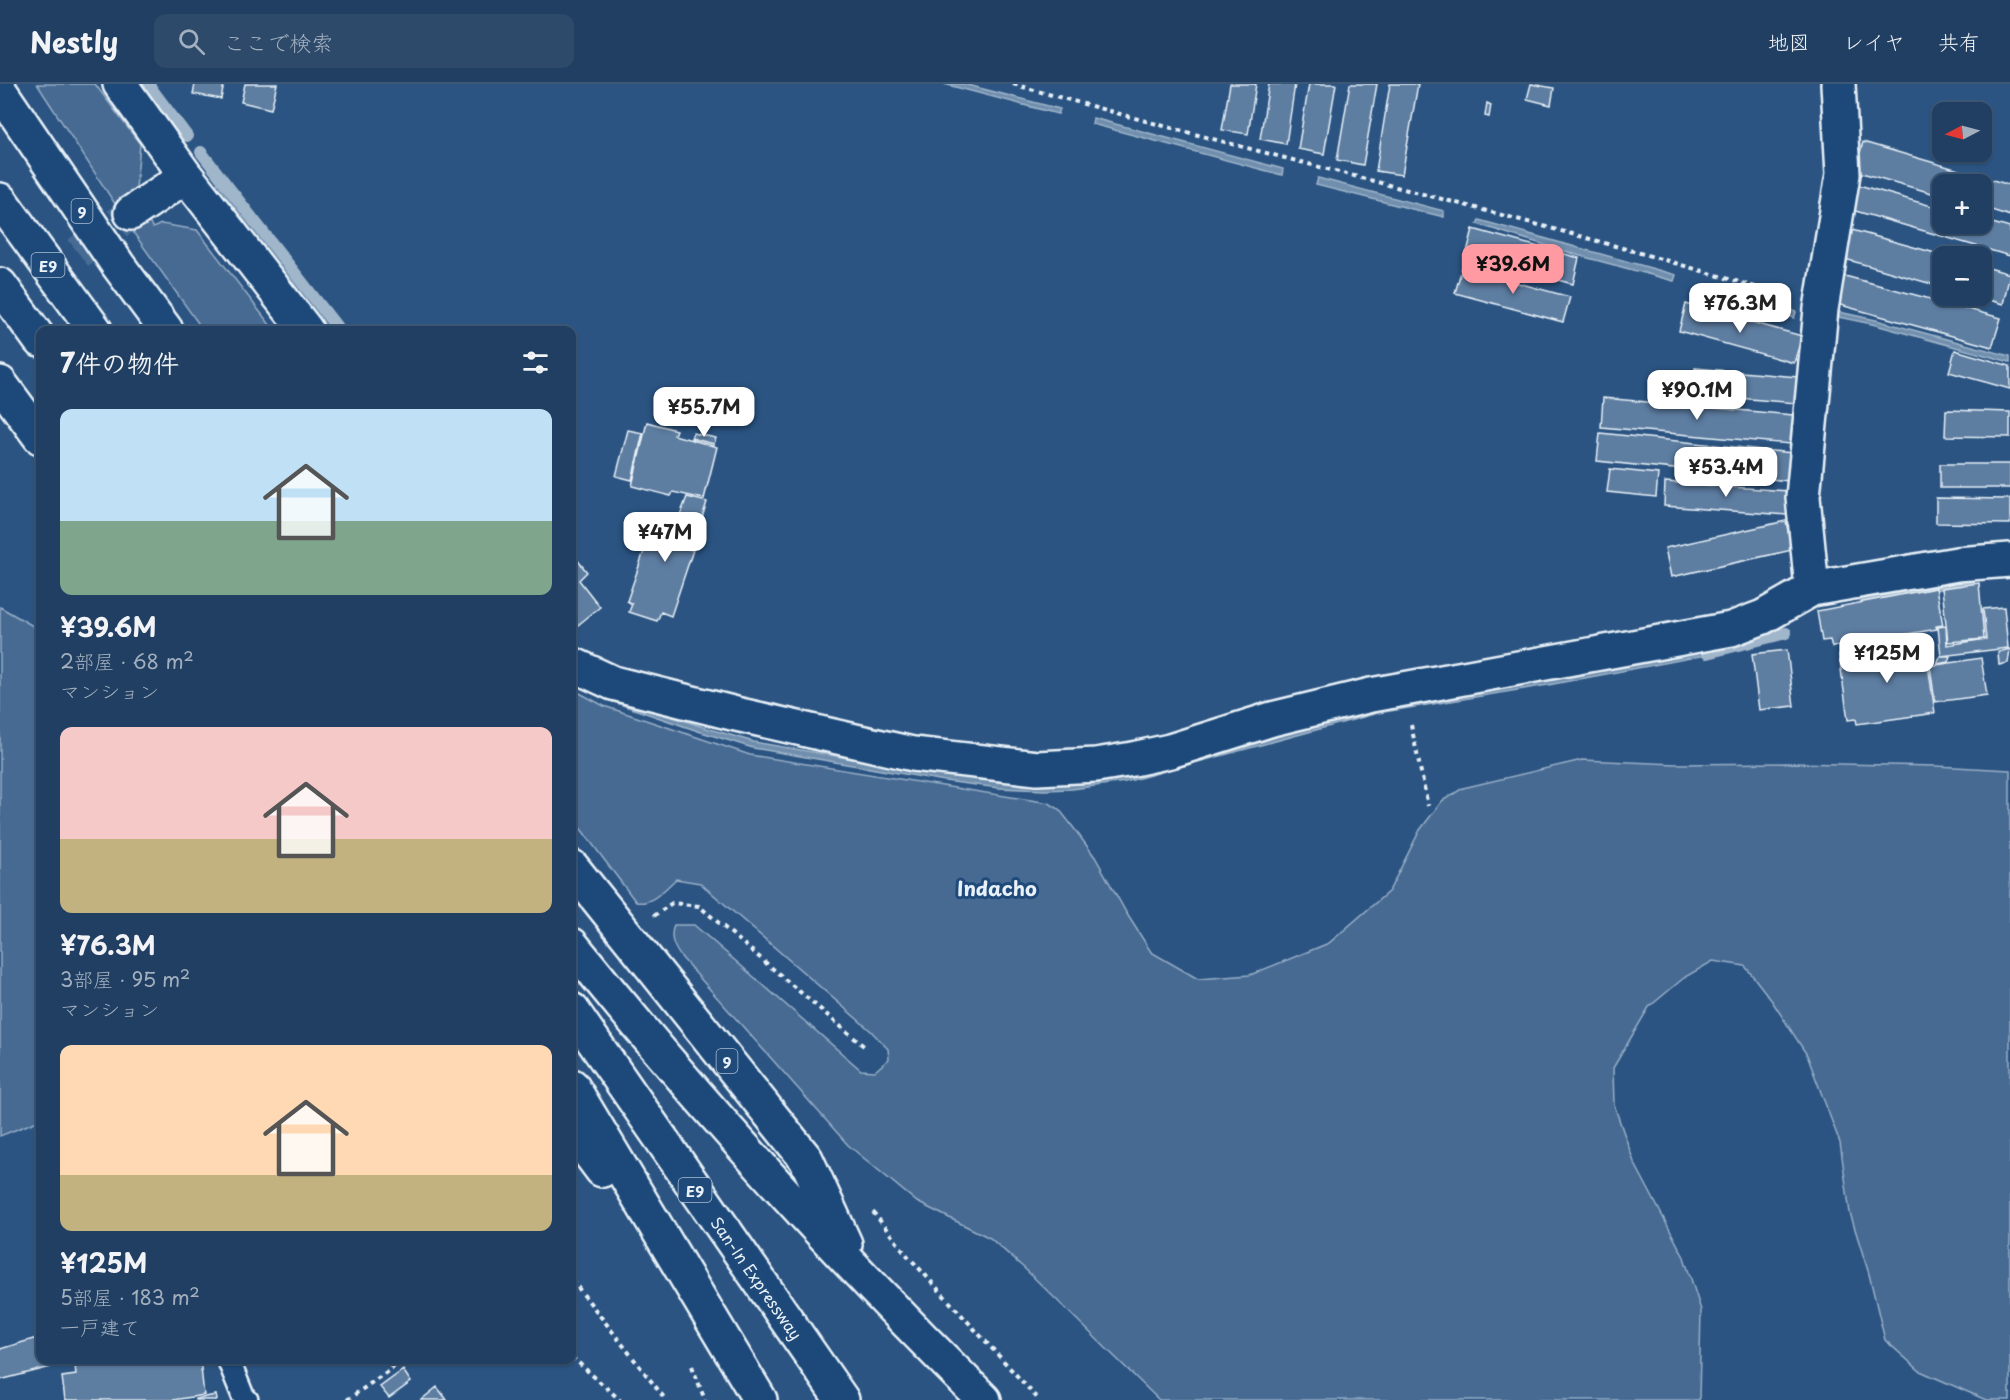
<!DOCTYPE html>
<html lang="ja">
<meta charset="utf-8">
<style>
:root{--surface:#203f62;--page:#2d4a6b;--text:#f1f3f6;--muted:#a2afbe;--line:#3d5877;--accent:#ff9aa2}
body{margin:0;font-family:"Playpen Sans","Klee One",sans-serif;background:var(--page);color:var(--text);height:100vh;display:flex;flex-direction:column;font-size:22px;white-space:nowrap}
*{box-sizing:border-box;margin:0}
p{font-size:20px;color:var(--muted)}
.icon{flex:none;width:33px;height:33px;fill:none;stroke:currentColor;stroke-width:2;stroke-linecap:round;stroke-linejoin:round}
.map{position:relative;flex:1;overflow:hidden}
.drawer{position:absolute;left:36px;top:242px;width:540px;height:1038px;display:flex;flex-direction:column;background:var(--surface);border-radius:12px;box-shadow:0 2px 4px #0004,0 0 0 2px var(--line)}
.drawer>*{flex:none}
.needle{width:39px;rotate:264deg}
.buttons{position:absolute;left:1932px;top:18px;display:grid;gap:12px}
.buttons a{display:grid;place-items:center;width:60px;height:60px;border-radius:12px;background:var(--surface);box-shadow:0 2px 4px #0004,0 0 0 2px var(--line);font-size:30px}
.price{position:absolute;translate:-50% -51px;padding:0 14px;border-radius:12px;background:#fff;color:#222;font-size:20px;line-height:39px;filter:drop-shadow(0 2px 3px #0008)}
.price::after{content:'';position:absolute;left:50%;top:36px;width:18px;height:14px;margin-left:-9px;background:inherit;clip-path:polygon(0 0,100% 0,50% 100%)}
.price.current{background:var(--accent);color:#111}
ul{padding:0;list-style:none}
li{display:grid;align-content:center;gap:12px;height:318px;padding:0 24px}
li span{display:grid;place-items:center;height:186px;border-radius:12px;color:#555}
li>.icon{margin-inline-start:auto}
span .icon{width:108px;height:108px;fill:#fffc;stroke-width:1}
li b{font-size:26px}
h2{display:flex;justify-content:space-between;align-items:center;height:72px;padding:0 24px;font-size:26px}
header{display:flex;align-items:center;gap:36px;box-sizing:border-box;height:84px;padding:0 30px;background:var(--surface);border-bottom:2px solid var(--line)}
header strong{font-size:28px}
nav{display:flex;gap:33px;margin-inline-start:auto;font-size:21px}
.search{width:420px;height:54px;background:var(--page);display:flex;align-items:center;gap:15px;box-sizing:border-box;padding:0 21px;border-radius:12px;color:var(--muted);font-size:22px}
.map>svg:first-child{display:block}
.green{fill:#476b93;stroke:#98aec6;stroke-width:1.5}
.water{fill:#708ead;stroke:#a0b6cb;stroke-width:1.5}
.lines{fill:none;stroke-linecap:round;stroke-linejoin:round}
.stream{stroke:#a0b6cb;stroke-width:12}
.building{fill:#5d7da1;stroke:#e8f1f8;stroke-width:1.5}
.street-tunnel{stroke:#476c94;stroke-width:33;stroke-dasharray:33 16;stroke-linecap:butt}
.lane-casing{stroke:#e8f1f8;stroke-width:26}
.street-casing{stroke:#e8f1f8;stroke-width:38}
.highway-casing{stroke:#e8f1f8;stroke-width:38}
.path{stroke:#e8f1f8;stroke-width:4;stroke-dasharray:4.5 4.5;stroke-linecap:butt}
.lane{stroke:#1f4a7a;stroke-width:21}
.street{stroke:#1f4a7a;stroke-width:33}
.highway{stroke:#1f4a7a;stroke-width:33}
.labels{text-anchor:middle;dominant-baseline:central;stroke-width:6;stroke-linejoin:round;paint-order:stroke}
.shield{fill:#1f4a7a;stroke:#acbfd2;stroke-width:1.5}
.shield-label{font-size:15px;font-weight:bold;fill:#e8f1f8}
.street-label{font-size:16px;fill:#e8f1f8;stroke:#1f4a7a}
.quarter-label{font-size:20px;font-weight:bold;fill:#e8f1f8;stroke:#1f4a7a}
</style>
<header>
<strong>Nestly</strong>
<div class="search"><svg class="icon" aria-label="search" viewBox="0 0 24 24"><circle cx="10" cy="10" r="6"/><path d="M15 15l6 6"/></svg>ここで検索</div>
<nav><a>地図</a><a>レイヤ</a><a>共有</a></nav>
</header>
<div class="map">
<svg width="2010" height="1316" viewBox="0 0 2010 1316">
<rect width="100%" height="100%" fill="#2b5482"/>
<filter id="ink" filterUnits="userSpaceOnUse"><feTurbulence type="fractalNoise" baseFrequency=".0167" numOctaves="2"/><feDisplacementMap in="SourceGraphic" scale="12" xChannelSelector="R" yChannelSelector="G"/><feConvolveMatrix kernelMatrix="1 2 1 2 8 2 1 2 1" color-interpolation-filters="sRGB"/></filter>
<g filter="url(#ink)">
<path class="green" d="M37 0H95L140 60 136 104 115 120Z
M148 137 153 144 161 140 197 146 274 246H203L133 148Z
M0 523 40 546V1034L35 1038 0 1052Z
M572 605 604 622 750 671 1049 719 1059 725 1070 739 1095 773 1127 830 1151 868 1198 895 1250 891 1329 859 1389 807 1420 746 1442 717 1463 704 1582 676 1676 680 1793 679 1936 682 2010 686V1316H1986L1920 1287 1885 1256 1869 1190 1850 1129 1840 1059 1807 971 1772 917 1745 882 1713 877 1685 893 1649 923 1613 984 1614 1021 1634 1078 1684 1173 1701 1226 1699 1316H1159L1025 1185 990 1154 917 1118 848 1061 682 874C674 864 669 854 674 841H694L861 986 875 987 889 975 888 965 871 947 700 799 676 795C665 805 652 821 636 818L572 733Z"/>
<path class="water" d="M944 0H964L1060 25 1058 30Z
M1093 34 1283 85 1282 91 1092 40Z
M1318 94 1444 127V133L1316 101Z
M220 98 334 246H326L215 101Z
M1479 136 1676 191 1674 197 1577 171 1477 140Z
M1712 202 1796 228 1794 234 1711 207Z
M1839 228 1876 236 2010 272V278L1872 240 1838 233Z
M1720 563 1722 568 1548 601 1378 629 1125 698 1072 705 1044 706 999 704 945 697 753 664 698 647 608 616 611 611 703 643 754 658 954 692 1000 698 1079 699 1123 693 1331 635 1429 615Z"/>
<g class="lines">
<path class="stream" d="M148 0 187 52
M201 68 337 243
M1865 515 1928 501 1969 498
M1707 569 1786 549"/>
</g>
<path class="building" d="M195 0H224L221 15 193 10Z
M245 0H277L271 25 241 18Z
M1230 0H1256L1248 50 1222 46Z
M1269 0H1295L1286 60 1260 55Z
M1309 0H1336L1324 70 1298 65Z
M1350 0H1377L1363 81 1337 76Z
M1390 0H1418L1402 91 1376 87Z
M1531 0 1554 4 1551 21 1527 15Z
M1487 19 1491 21 1489 33 1485 32Z
M1863 58 2010 101V132L1982 123V100H1942V112L1855 87Z
M1859 101 1942 125V140H1982V136L2010 144V172L1852 126Z
M1473 145 1579 174 1573 200 1466 172Z
M1852 146 1946 172H1942V203L1845 175Z
M1982 182 2010 190 2003 220 1974 212H1982Z
M1462 184 1570 213 1563 238 1455 209Z
M1845 192 2001 234 1992 263 1837 220Z
M1686 220 1802 252 1794 279 1679 247Z
M1955 266 2010 282V305L1949 288Z
M1695 284 1798 293 1796 319 1693 310Z
M1603 314 1793 331 1791 360 1601 343Z
M1946 326 2010 328V353L1945 352Z
M647 338 676 346 674 351 717 363 704 415 673 408 671 412 632 402Z
M628 346 643 349 632 396 616 392Z
M693 349 716 354 714 360 691 354Z
M1600 349 1792 369 1789 397 1597 377Z
M1940 380H2010V404H1940Z
M1610 385 1658 390 1656 413 1607 408Z
M1665 398 1788 407 1787 431 1664 422Z
M687 413 707 418 700 440H697L688 465 693 466 671 532 661 528 657 537 629 528 632 520 627 517 655 435 677 439Z
M1936 414 2010 415V440L1936 439Z
M1786 437 1792 466 1671 493 1665 464Z
M572 469 587 488 579 496 600 523 572 546Z
M1979 499 1984 555 1948 558 1942 504Z
M1936 504 1943 541 1936 542 1937 545 1832 563 1830 556 1822 557 1817 527Z
M2004 523 2008 564 1941 572 1938 543 1946 542 1947 561 1986 555 1983 525Z
M1925 560 1935 629 1857 640 1856 635 1848 636 1839 571Z
M2010 565 2008 579 1999 581 1998 568Z
M1787 566 1794 622 1759 626 1752 570Z
M1940 572H1950L1948 578 1937 580Z
M1981 574 1987 611 1935 618 1930 582Z
M40 1253V1275H49L51 1283 0 1296V1265Z
M117 1275H200L204 1311 173 1316H65L62 1293 76 1291 75 1281Z
M403 1286 411 1298 389 1314 380 1303Z
M437 1303 447 1316H421Z
M216 1311 217 1316H195V1315Z"/>
<g class="lines">
<path class="street-tunnel" d="M0 228 131 129"/>
<defs>
<path id="lane" d="M228 1275 243 1312 247 1316"/>
<path id="street" d="M120 0 186 92 306 246
M131 129 186 92
M1812 505 1803 413 1821 225 1843 90 1838 0
M572 580 613 599 736 630 913 670 1037 684 1096 681 1133 675 1170 667 1272 635 1371 611 1731 545 1763 533 1812 505 1957 480 2010 476"/>
<path id="highway" d="M0 7 118 181 166 246
M0 116 95 246
M0 201 40 256
M0 299 40 353
M572 783 806 1075 845 1160
M572 861C700 1020 838 1172 984 1316
M572 926 842 1316
M572 1002 760 1316
M572 1046 602 1086"/>
</defs>
<use href="#lane" class="lane-casing"/>
<use href="#street" class="street-casing"/>
<use href="#highway" class="highway-casing"/>
<path class="path" d="M1013 0C1270 74 1532 133 1788 213
M1411 641 1428 722
M654 832 672 819 699 822 866 964
M873 1128 907 1171 1039 1316
M572 1196 666 1316
M572 1273 620 1316
M692 1282 705 1316
M347 1316 405 1275"/>
<use href="#lane" class="lane"/>
<use href="#street" class="street"/>
<use href="#highway" class="highway"/>
</g>
</g>
<g class="labels">
<g class="shield">
<rect x="71.5" y="115" width="21" height="24" rx="4.5"/>
<rect x="31.5" y="169" width="33" height="24" rx="4.5"/>
<rect x="716.5" y="965" width="21" height="24" rx="4.5"/>
<rect x="678.5" y="1094" width="33" height="24" rx="4.5"/>
</g>
<g class="shield-label">
<text x="82" y="127">9</text>
<text x="48" y="181">E9</text>
<text x="727" y="977">9</text>
<text x="695" y="1106">E9</text>
</g>
<g class="street-label">
<text transform="translate(757 1194) rotate(55)">San-In Expressway</text>
</g>
<g class="quarter-label">
<text x="997" y="804">Indacho</text>
</g>
</g>
</svg>
<div class="buttons">
<a><svg class="needle" viewBox="-14 -14 28 28"><path d="M0-13l5 13h-10z" fill="#e53935"/><path d="M0 13l5-13h-10z" fill="#a2afbe"/></svg></a>
<a>+</a>
<a>−</a>
</div>
<b class="price current" style="left:1513px;top:211px">¥39.6M</b>
<b class="price" style="left:1740px;top:250px">¥76.3M</b>
<b class="price" style="left:1697px;top:337px">¥90.1M</b>
<b class="price" style="left:704px;top:354px">¥55.7M</b>
<b class="price" style="left:1726px;top:414px">¥53.4M</b>
<b class="price" style="left:665px;top:479px">¥47M</b>
<b class="price" style="left:1887px;top:600px">¥125M</b>
<section class="drawer">
<h2>7件の物件<svg class="icon" aria-label="filters" viewBox="0 0 24 24"><path d="M4 7h16M4 17h16"/><circle cx="9" cy="7" r="2"/><circle cx="15" cy="17" r="2"/></svg></h2>
<ul>
<li><span style="background:linear-gradient(#bfe0f5 60%,#7fa58c 0)"><svg class="icon" aria-label="home" viewBox="0 0 24 24"><path d="M3 11l9-7 9 7M6 9v11h12V9"/></svg></span><div><b>¥39.6M</b><p>2部屋 · 68 m²</p><p>マンション</p></div></li>
<li><span style="background:linear-gradient(#f6c9c9 60%,#c2b280 0)"><svg class="icon" aria-label="home" viewBox="0 0 24 24"><path d="M3 11l9-7 9 7M6 9v11h12V9"/></svg></span><div><b>¥76.3M</b><p>3部屋 · 95 m²</p><p>マンション</p></div></li>
<li><span style="background:linear-gradient(#ffd9b3 70%,#c2b280 0)"><svg class="icon" aria-label="home" viewBox="0 0 24 24"><path d="M3 11l9-7 9 7M6 9v11h12V9"/></svg></span><div><b>¥125M</b><p>5部屋 · 183 m²</p><p>一戸建て</p></div></li>
</ul>
</section>
</div>
